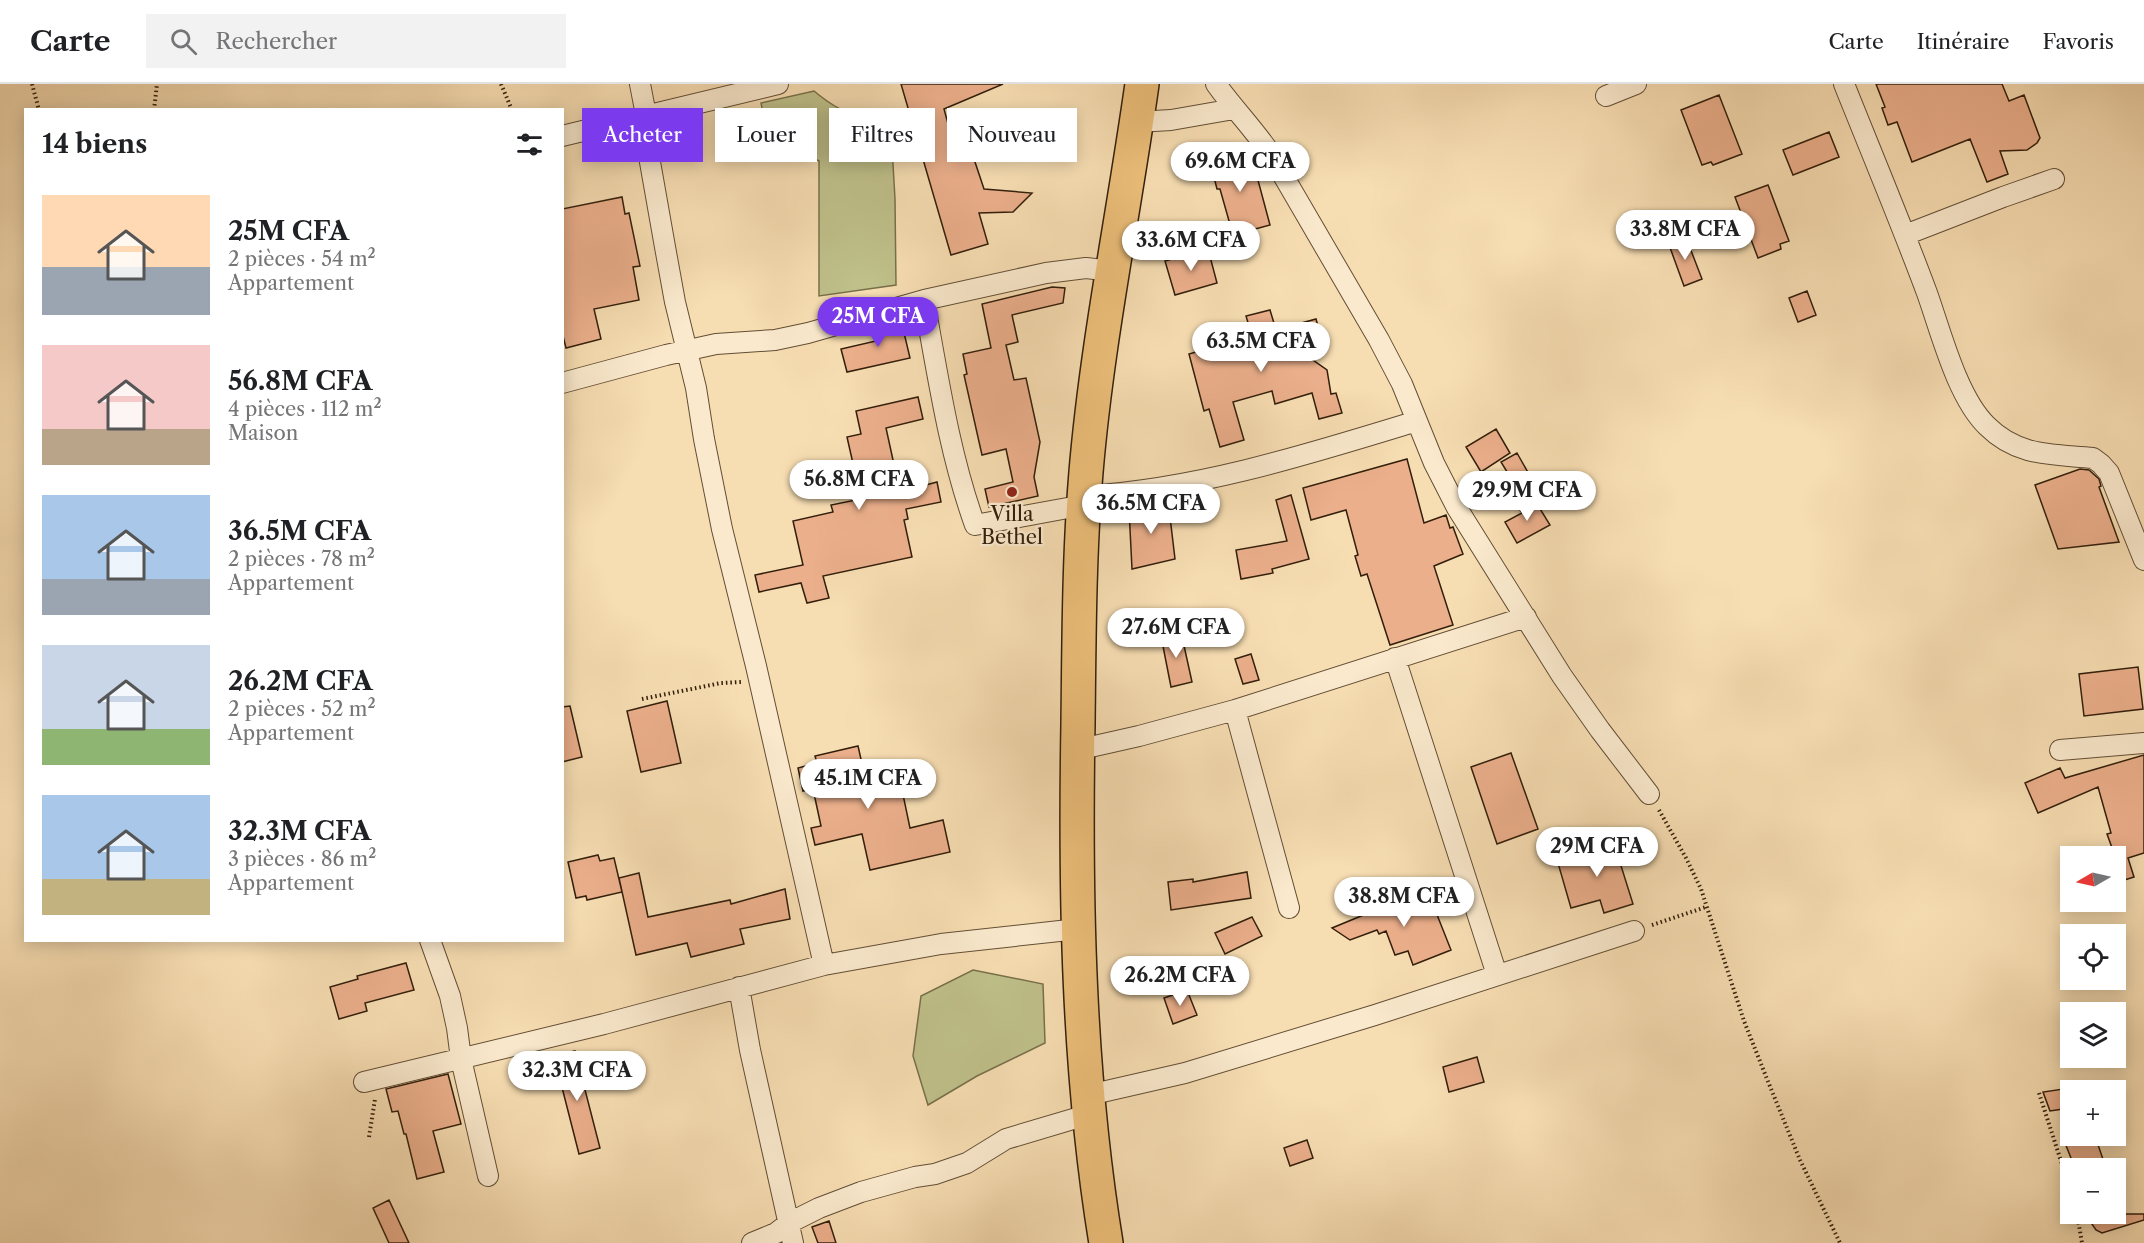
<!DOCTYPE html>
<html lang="fr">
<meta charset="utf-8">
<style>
:root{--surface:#fff;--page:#f2f2f2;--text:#202124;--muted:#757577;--line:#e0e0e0;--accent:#7c3aed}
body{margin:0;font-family:"Libre Caslon Text",serif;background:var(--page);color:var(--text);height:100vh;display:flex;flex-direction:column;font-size:22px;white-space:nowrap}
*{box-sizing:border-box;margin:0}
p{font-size:20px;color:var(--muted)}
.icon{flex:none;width:33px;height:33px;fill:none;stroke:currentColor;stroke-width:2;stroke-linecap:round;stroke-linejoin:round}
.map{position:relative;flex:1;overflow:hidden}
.drawer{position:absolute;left:24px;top:24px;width:540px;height:834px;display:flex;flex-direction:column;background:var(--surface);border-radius:0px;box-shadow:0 3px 15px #0003}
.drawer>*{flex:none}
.top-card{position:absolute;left:582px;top:24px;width:570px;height:54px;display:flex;gap:12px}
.needle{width:39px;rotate:261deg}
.controls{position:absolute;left:2060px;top:762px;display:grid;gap:12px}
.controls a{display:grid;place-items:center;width:66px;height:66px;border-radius:0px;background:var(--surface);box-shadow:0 3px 15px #0003;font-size:30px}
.price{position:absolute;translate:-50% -51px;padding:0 14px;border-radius:21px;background:#fff;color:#222;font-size:20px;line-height:39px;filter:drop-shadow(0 2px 3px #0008)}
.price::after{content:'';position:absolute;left:50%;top:36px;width:18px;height:14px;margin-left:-9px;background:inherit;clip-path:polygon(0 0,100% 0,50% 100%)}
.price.active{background:var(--accent);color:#fff}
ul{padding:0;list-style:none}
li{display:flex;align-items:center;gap:18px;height:150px;padding:0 18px}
li span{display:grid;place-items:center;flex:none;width:168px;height:120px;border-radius:0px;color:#555}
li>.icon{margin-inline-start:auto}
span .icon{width:72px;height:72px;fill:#fffc;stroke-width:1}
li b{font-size:26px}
h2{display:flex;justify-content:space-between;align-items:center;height:72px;padding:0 18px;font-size:26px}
.pill{padding:0 21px;border-radius:0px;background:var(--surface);box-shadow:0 3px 15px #0003;font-size:21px;line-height:54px}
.pill.active{background:var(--accent);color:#fff}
header{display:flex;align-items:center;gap:36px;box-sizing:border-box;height:84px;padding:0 30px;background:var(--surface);border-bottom:2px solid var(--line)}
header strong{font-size:28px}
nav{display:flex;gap:33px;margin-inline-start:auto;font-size:21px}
.search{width:420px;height:54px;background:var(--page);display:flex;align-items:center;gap:15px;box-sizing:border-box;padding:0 21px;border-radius:0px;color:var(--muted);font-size:22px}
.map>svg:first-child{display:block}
.green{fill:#bfc08a;stroke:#78704a;stroke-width:1.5}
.building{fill:#ebaf8b;stroke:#321f0b;stroke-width:1.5}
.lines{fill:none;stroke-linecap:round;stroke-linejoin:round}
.street-casing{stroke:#634e35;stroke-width:22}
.highway-casing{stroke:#321f0b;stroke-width:36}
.path{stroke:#321f0b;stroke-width:4;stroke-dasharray:1.5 3;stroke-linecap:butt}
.street{stroke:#fae9cd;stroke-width:20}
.highway{stroke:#ecbe79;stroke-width:33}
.poi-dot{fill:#8f2418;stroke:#fae9cd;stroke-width:2}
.labels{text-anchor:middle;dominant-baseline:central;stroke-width:4.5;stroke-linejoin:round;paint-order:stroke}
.poi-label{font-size:20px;fill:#321f0b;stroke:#fae9cd}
</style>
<header>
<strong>Carte</strong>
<div class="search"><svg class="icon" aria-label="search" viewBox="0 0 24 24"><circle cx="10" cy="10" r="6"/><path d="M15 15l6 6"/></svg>Rechercher</div>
<nav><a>Carte</a><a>Itinéraire</a><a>Favoris</a></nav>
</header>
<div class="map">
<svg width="2144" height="1159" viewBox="0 0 2144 1159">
<rect width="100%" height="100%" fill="#f7ddb2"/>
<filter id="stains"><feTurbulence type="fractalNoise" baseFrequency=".00333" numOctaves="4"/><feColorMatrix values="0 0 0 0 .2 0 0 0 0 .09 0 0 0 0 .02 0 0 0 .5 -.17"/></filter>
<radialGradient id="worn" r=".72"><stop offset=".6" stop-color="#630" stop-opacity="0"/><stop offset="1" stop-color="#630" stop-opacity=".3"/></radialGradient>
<path class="green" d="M814 7C843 31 853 33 890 28L895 115 896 201 819 212V77L767 49 761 19Z
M973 886 1043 900 1045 959 977 992 928 1021 913 972 921 912Z"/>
<path class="building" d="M901 0H1003L944 25 953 58 967 54 984 105 1032 109 1013 128 979 129 988 160 951 171Z
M1876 0H2002L2009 17 2024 11 2040 54 2037 59 2027 66 2000 67 2008 90 1987 98 1970 55 1912 78 1897 38 1888 41 1882 24 1885 23Z
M1719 11 1742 70 1713 81 1711 78 1702 81 1681 26Z
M1829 48 1839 73 1793 91 1783 66Z
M1230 68 1232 75 1247 71 1255 85 1270 141 1233 151 1220 105H1217L1209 74Z
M1768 101 1789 157 1780 160 1781 165 1758 174 1735 113Z
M622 113 625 130 629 129 640 182 633 183 639 216 594 225 601 255 566 264 562 248V125Z
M1685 151 1702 195 1684 202 1668 158Z
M1208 165 1217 199 1175 211 1165 177Z
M1052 203 1065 204 1063 219 1012 231 1018 258 1006 261 1014 296 1026 294 1040 358 1034 393 1038 412 989 423 985 405 1013 398 1006 365 982 371 964 291 967 290 963 270 991 264 982 220Z
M1807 207 1816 231 1798 238 1789 214Z
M1270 226 1276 246 1316 235 1321 254 1293 262 1327 286 1331 310 1336 309 1342 329 1319 335 1312 309 1275 320 1272 307 1233 318 1244 356 1220 363 1209 325 1204 327 1189 270 1252 252 1246 232Z
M901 236 910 274 847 288 841 265 876 257 873 243Z
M918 313 923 335 886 344 900 408 937 398 941 418 906 425 908 435 904 436 912 473 823 492 829 514 807 519 801 499 759 508 755 491 803 481 793 437 833 428 831 421 861 415 847 353 861 350 856 327Z
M1496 345 1510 369 1481 388 1466 363Z
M1517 369 1530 392 1515 401 1501 378Z
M1407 375 1424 439 1446 431 1450 444 1453 443 1463 470 1434 482 1453 541 1390 561 1367 490 1361 492 1355 472 1358 471 1346 426 1311 436 1303 404Z
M2080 385 2089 386 2099 395 2101 402 2099 403 2119 458 2058 465 2035 401Z
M1291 411 1309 475 1272 485 1273 489 1241 495 1236 466 1287 457 1276 416Z
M1534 415 1550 441 1517 459 1505 438 1522 429 1519 424Z
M1168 416 1175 475 1132 485 1129 425Z
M1181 548 1192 598 1171 603 1161 552Z
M1251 570 1259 596 1243 600 1235 575Z
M2138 583 2143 625 2084 632 2079 590Z
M667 617 681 679 641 688 627 627Z
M570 622 582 673 562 678V623Z
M858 662 863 684 896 677 910 744 943 736 950 768 870 786 862 750 815 761 811 744 821 742 813 705 803 707 798 684 817 679 815 672Z
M1511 669 1538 745 1497 760 1471 683Z
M2144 671V769L2128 774 2134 793 2115 799V772L2107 750 2111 749 2098 703 2038 729 2025 699 2060 684 2065 694Z
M1612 753 1633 820 1604 829 1600 816 1571 824 1558 779 1587 771 1584 761Z
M598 771 600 777 614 774 622 808 587 816 586 812 576 814 568 778Z
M1247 788 1251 814 1171 826 1168 798 1193 795V798Z
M639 789 648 833 730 816 731 820 785 805 790 835 740 845 744 860 691 873 687 859 636 871 619 794Z
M1428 808 1451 866 1413 881 1408 867 1395 871 1386 847 1379 850 1377 846 1350 856 1332 844 1395 818 1396 820Z
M1252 833 1262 852 1225 870 1215 849Z
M406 879 414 906 365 919 367 927 339 935 330 903 358 895 357 892Z
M1187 906 1197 931 1173 940 1164 914Z
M575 967 600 1064 579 1070 554 972Z
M1477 973 1484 998 1449 1008 1443 983Z
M448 990 461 1040 433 1047 444 1088 417 1095 406 1050H404L398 1027 392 1028 386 1005Z
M2070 1004V1024L2050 1027 2043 1008Z
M2082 1052H2095L2106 1084H2075L2065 1059Z
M1307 1056 1313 1074 1290 1082 1284 1064Z
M389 1116 409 1159H389L373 1124Z
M2085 1130H2144V1136L2102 1149 2096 1146Z
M829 1137 836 1159H818L812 1143Z"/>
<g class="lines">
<defs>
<path id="street" d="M640 0 646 31 647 61 665 163 675 218 696 304 704 355 722 445 756 582 824 881
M1216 0C1233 24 1254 45 1270 69L1379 256 1402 300 1434 379 1457 424 1562 592 1600 646 1649 710
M1844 0C1872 70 1901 139 1927 209 1941 248 1957 313 1987 342 2018 373 2053 370 2093 374L2101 380 2109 389 2144 476
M1606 12 1636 0
M1137 38 1171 36 1234 25
M562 52 778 0
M1905 151 2003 113 2054 95
M924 216C938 292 949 369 975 441L1084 421
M562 299 666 271 716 260 775 256 808 249 924 216 1046 189 1086 184 1112 187
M1085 412C1199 405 1309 370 1417 337
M1395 574 1497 891
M1235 626 1289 824
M1077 666 1139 652 1235 626 1526 533
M2060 666 2144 659
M430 856 450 912 457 944 461 975 488 1092
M739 903 750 966 793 1159
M364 998 604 940 824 881 941 860 1078 845
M1089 1011 1185 989 1375 931 1634 847
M752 1159 776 1149 789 1139 819 1124 861 1108 915 1093 935 1090 967 1079 1006 1055 1090 1030"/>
<path id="highway" d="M1106 1159C1078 988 1075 812 1078 640 1079 556 1079 472 1086 388 1097 258 1124 129 1142 0"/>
</defs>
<use href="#street" class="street-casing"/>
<use href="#highway" class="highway-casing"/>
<path class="path" d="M32 0 39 26
M501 0 512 26
M154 26 157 0
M642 615 721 599 741 598
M1659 726 1686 774 1701 805 1744 937 1767 995 1800 1076 1840 1159
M1652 841 1706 823
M2039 1009 2070 1105
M369 1053 375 1015
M2077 1130 2082 1159"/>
<use href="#street" class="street"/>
<use href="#highway" class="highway"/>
</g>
<circle class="poi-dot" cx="1012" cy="408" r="6"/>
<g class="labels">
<g class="poi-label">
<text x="1012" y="430">Villa<tspan x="1012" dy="23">Bethel</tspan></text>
</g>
</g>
<rect width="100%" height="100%" filter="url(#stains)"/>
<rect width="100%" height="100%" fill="url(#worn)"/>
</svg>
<div class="controls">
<a><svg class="needle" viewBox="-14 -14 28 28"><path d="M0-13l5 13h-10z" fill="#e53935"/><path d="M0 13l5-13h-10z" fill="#757577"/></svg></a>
<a><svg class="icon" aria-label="locate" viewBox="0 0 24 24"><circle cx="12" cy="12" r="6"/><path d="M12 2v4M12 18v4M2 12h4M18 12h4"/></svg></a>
<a><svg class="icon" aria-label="layers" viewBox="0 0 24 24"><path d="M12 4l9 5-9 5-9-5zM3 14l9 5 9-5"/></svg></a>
<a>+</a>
<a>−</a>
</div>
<b class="price" style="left:1240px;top:109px">69.6M CFA</b>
<b class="price" style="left:1685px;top:177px">33.8M CFA</b>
<b class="price" style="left:1191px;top:188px">33.6M CFA</b>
<b class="price active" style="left:878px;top:264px">25M CFA</b>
<b class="price" style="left:1261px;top:289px">63.5M CFA</b>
<b class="price" style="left:859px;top:427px">56.8M CFA</b>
<b class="price" style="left:1527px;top:438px">29.9M CFA</b>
<b class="price" style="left:1151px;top:451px">36.5M CFA</b>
<b class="price" style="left:1176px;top:575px">27.6M CFA</b>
<b class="price" style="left:868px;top:726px">45.1M CFA</b>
<b class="price" style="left:1597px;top:794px">29M CFA</b>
<b class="price" style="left:1404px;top:844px">38.8M CFA</b>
<b class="price" style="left:1180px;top:923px">26.2M CFA</b>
<b class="price" style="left:577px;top:1018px">32.3M CFA</b>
<div class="top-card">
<a class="pill active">Acheter</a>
<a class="pill">Louer</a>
<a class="pill">Filtres</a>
<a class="pill">Nouveau</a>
</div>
<section class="drawer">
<h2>14 biens<svg class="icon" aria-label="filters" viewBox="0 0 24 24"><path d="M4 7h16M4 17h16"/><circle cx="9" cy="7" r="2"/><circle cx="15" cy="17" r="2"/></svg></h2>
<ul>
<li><span style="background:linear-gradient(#ffd9b3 60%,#9aa5b1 0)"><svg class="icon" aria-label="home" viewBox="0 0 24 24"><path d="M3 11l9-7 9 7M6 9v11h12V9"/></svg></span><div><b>25M CFA</b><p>2 pièces · 54 m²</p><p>Appartement</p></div></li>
<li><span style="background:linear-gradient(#f6c9c9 70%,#b9a48a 0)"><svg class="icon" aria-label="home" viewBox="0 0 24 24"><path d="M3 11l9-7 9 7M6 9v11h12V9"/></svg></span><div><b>56.8M CFA</b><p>4 pièces · 112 m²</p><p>Maison</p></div></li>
<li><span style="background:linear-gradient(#a9c7e8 70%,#9aa5b1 0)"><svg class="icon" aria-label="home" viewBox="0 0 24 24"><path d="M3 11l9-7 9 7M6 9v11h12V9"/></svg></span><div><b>36.5M CFA</b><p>2 pièces · 78 m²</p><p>Appartement</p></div></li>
<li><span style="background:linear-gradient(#c9d6e8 70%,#8fb573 0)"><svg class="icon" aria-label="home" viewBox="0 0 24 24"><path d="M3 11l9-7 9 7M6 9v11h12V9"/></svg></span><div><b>26.2M CFA</b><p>2 pièces · 52 m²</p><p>Appartement</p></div></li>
<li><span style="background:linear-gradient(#a9c7e8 70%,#c2b280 0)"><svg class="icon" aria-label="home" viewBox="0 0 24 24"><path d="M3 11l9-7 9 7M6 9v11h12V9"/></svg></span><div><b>32.3M CFA</b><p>3 pièces · 86 m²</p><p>Appartement</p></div></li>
</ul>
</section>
</div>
